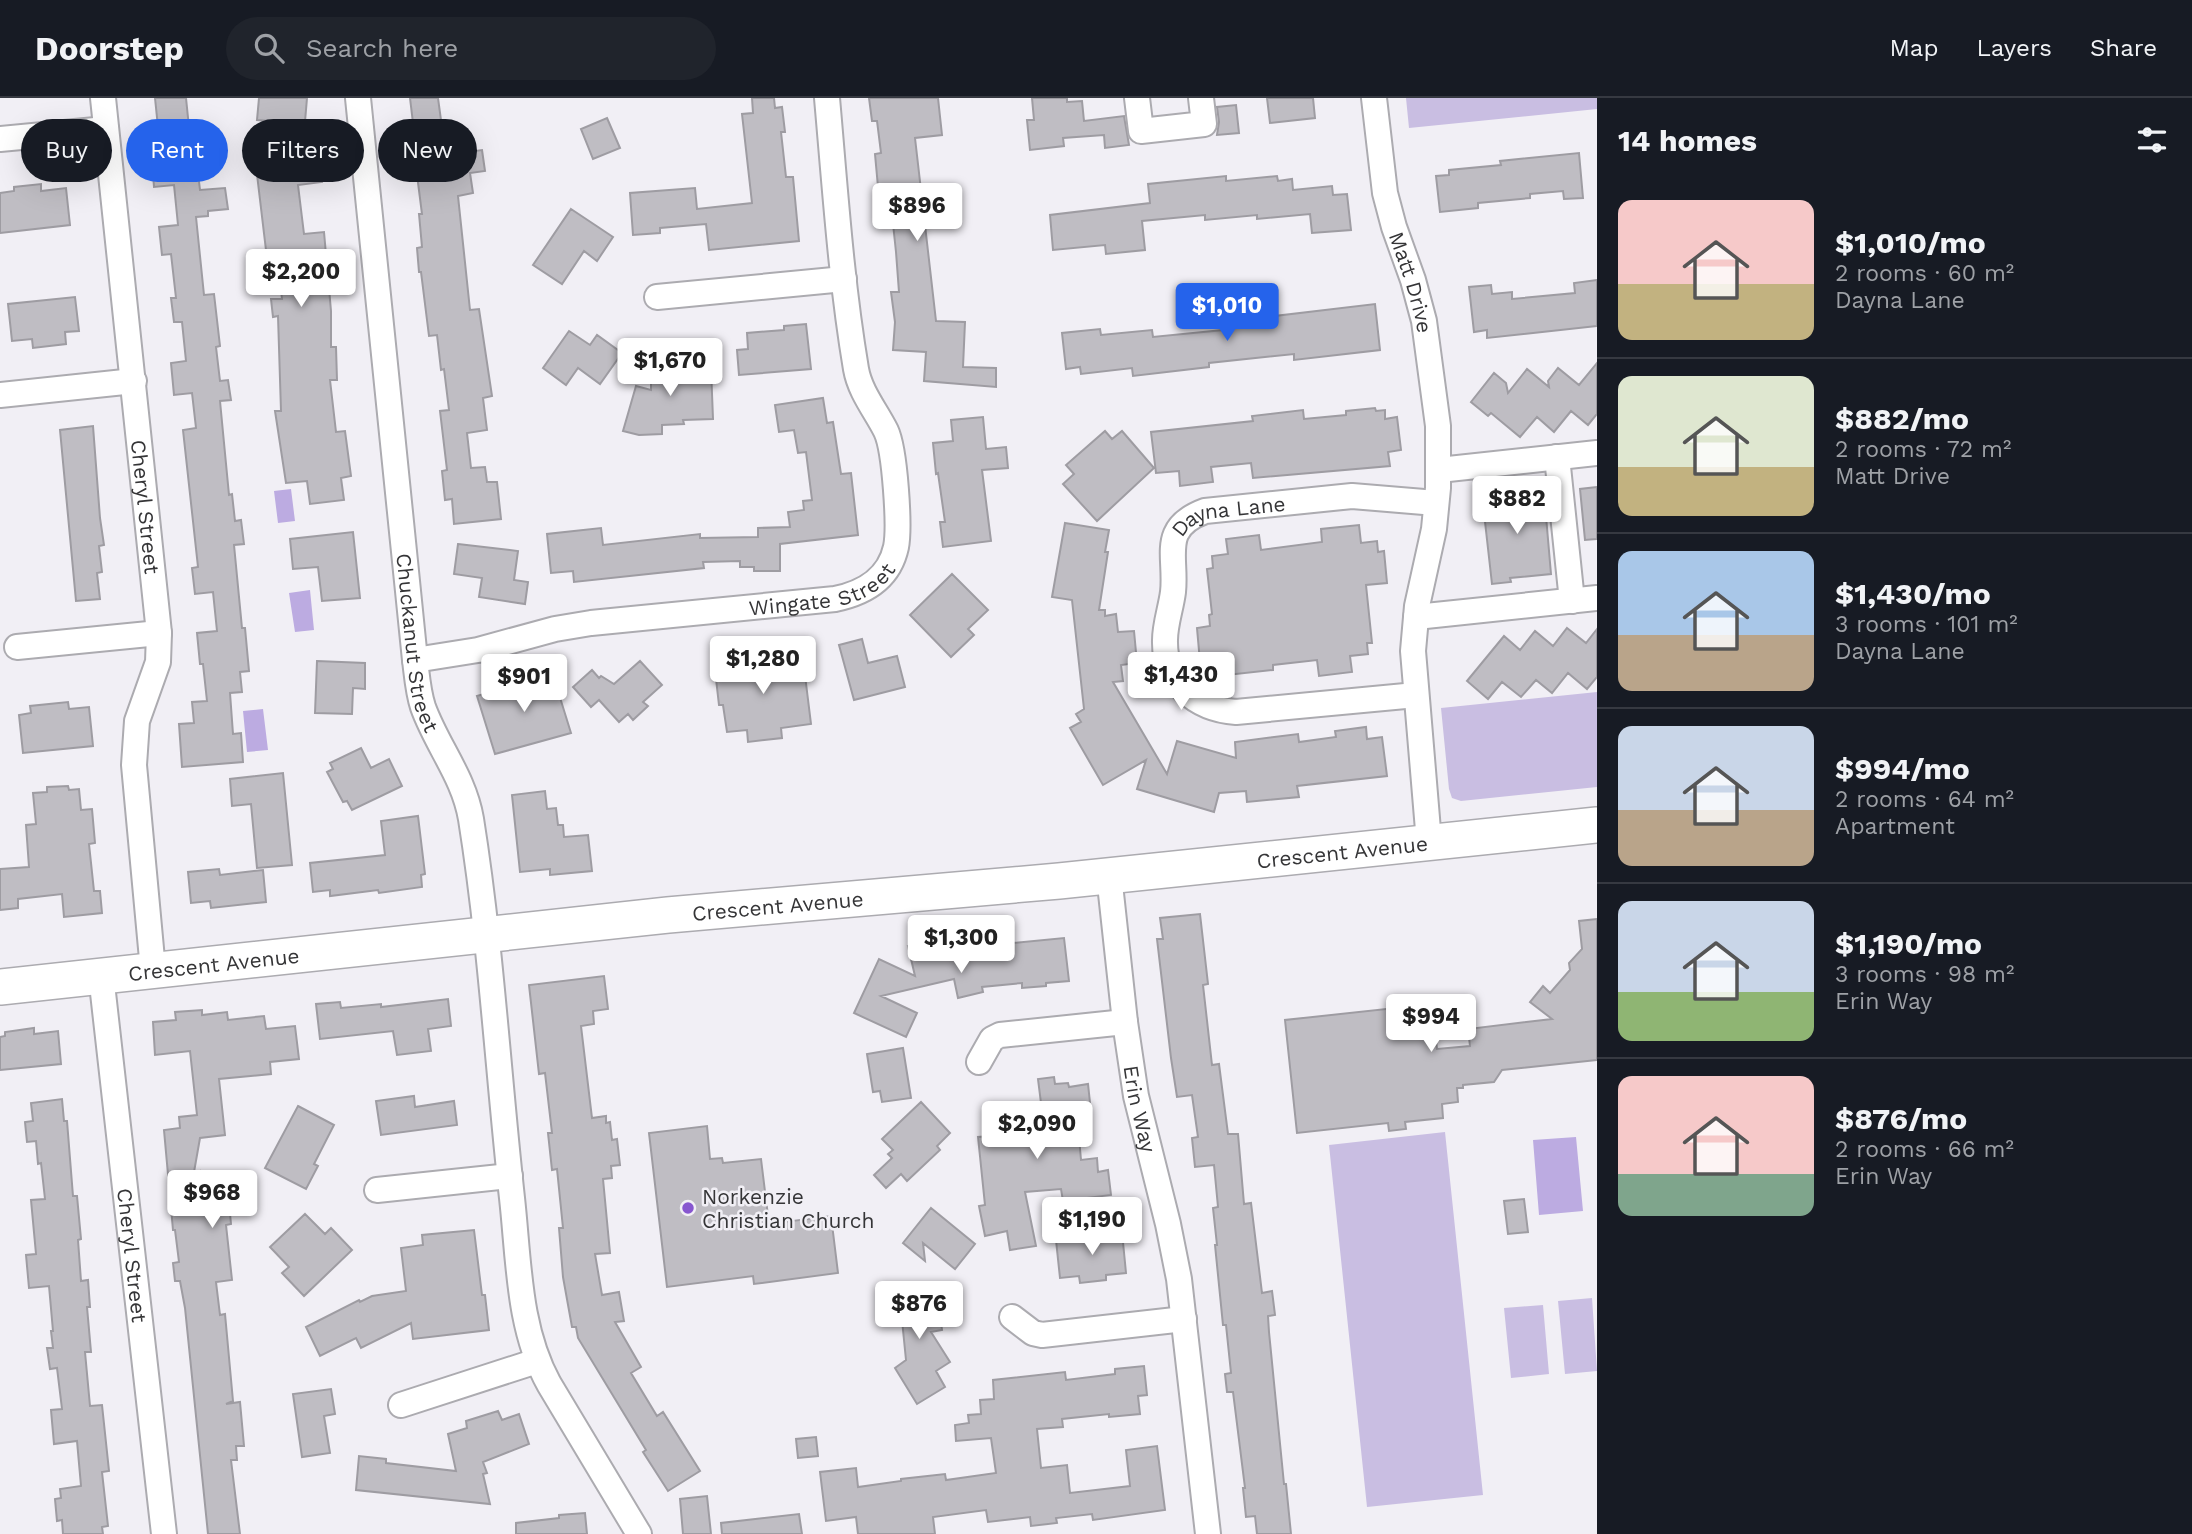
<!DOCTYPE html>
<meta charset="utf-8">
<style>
:root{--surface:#171b24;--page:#20242c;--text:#f1f3f6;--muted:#9ea1a6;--line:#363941;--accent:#2563eb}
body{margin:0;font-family:"Work Sans",sans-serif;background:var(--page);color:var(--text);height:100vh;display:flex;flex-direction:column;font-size:26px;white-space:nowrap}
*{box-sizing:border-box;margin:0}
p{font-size:23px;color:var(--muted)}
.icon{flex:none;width:38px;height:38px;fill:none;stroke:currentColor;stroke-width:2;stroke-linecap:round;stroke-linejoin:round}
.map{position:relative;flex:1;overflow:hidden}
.panel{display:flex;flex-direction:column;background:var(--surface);width:595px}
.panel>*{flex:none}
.top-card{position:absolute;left:21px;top:21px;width:665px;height:63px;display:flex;gap:14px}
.price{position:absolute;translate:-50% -60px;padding:0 16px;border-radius:7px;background:#fff;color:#222;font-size:23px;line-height:46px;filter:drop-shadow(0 2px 4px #0008)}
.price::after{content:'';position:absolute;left:50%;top:42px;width:21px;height:16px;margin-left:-10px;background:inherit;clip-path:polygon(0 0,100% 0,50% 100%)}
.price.selected{background:var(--accent);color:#fff}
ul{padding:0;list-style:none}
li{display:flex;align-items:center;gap:21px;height:175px;padding:0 21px}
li+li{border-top:2px solid var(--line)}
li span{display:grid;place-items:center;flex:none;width:196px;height:140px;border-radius:14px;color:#555}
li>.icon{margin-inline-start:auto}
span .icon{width:84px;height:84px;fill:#fffc;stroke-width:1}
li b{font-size:30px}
h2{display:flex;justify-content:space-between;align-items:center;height:84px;padding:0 21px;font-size:30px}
.chip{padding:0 24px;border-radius:32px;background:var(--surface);box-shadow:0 7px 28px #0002;font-size:24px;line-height:63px}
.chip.selected{background:var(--accent);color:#fff}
header{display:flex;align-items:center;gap:42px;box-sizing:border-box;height:98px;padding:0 35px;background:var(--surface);border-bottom:2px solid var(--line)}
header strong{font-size:33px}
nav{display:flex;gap:38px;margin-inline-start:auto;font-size:24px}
.search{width:490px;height:63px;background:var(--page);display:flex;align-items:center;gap:18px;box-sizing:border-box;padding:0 24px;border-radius:38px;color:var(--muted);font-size:26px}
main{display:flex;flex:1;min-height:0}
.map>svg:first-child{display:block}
.green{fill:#c9bee2}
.water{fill:#bcabe1}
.building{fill:#bfbdc3;stroke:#9e9ca2;stroke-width:2}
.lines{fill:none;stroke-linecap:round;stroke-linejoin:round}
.street-casing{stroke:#acabb0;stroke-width:28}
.secondary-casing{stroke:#acabb0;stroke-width:38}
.street{stroke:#fff;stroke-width:24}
.secondary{stroke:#fff;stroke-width:35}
.poi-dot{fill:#8756cf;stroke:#f1eff5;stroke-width:2.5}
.labels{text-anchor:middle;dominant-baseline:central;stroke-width:5;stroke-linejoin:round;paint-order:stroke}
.street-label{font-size:21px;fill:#353537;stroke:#f1eff5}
.poi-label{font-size:21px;fill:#353537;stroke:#f1eff5;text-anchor:start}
</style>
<header>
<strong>Doorstep</strong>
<div class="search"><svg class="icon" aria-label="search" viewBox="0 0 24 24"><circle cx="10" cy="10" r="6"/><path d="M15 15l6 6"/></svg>Search here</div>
<nav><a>Map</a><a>Layers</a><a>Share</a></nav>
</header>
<main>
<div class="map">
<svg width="1597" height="1436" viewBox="0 0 1597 1436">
<rect width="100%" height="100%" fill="#f1eff5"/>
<path class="green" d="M1406 0H1597V11L1409 30Z
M1597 594V689L1461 703 1452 700 1449 691 1441 610Z
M1445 1034 1483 1397 1367 1409 1329 1047Z
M1592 1200 1597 1273 1565 1276 1558 1203Z
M1543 1207 1549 1276 1511 1280 1504 1210Z"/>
<path class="water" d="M291 391 295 423 278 425 274 393Z
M310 492 314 532 295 534 289 495Z
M263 611 268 652 247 654 243 613Z
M1576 1039 1583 1113 1539 1117 1533 1042Z"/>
<path class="building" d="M155 0H186L192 59 196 58 200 92 225 90 228 111 208 113V118L196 119 204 197 214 196 220 248 216 249 220 283 228 282 231 302 220 303 222 324 229 397 232 396 235 423 241 422 244 446 234 447 242 530H245L249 573 240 574 242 594 230 595 233 636 241 635 243 664 182 669 179 626 194 625 192 604 207 603 203 566H200L197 535 217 533 213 494 195 496 192 470 198 469 183 332 196 330 192 295 174 297 171 265 186 263 182 224H174L171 200H176L171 156 162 157 159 129 178 127 174 87 154 89 152 63 157 62 154 29H158Z
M259 0H307L302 59 319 57 322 84 298 87 304 136 324 134 331 213V249H336L337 282H330L336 334 345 333 351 378 341 380 344 402 310 406 307 383 286 385 275 313H281L278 218 273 219 271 201H282L278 168 268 169 256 68 267 67 270 23 257 22Z
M410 0H438L441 22 413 25Z
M752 0H774L775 10 782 9 785 34H781L786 79H793L799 143 709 152 706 126 660 130V135L633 137 630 95 695 90 697 111 752 105 742 16 753 15Z
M869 0H938L942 37 915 40 936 223 965 224 963 269 996 270V289L924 283 926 254 893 252 895 224 891 194H899L896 154 889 88 878 89 875 56 881 55 877 23H872Z
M1032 0H1067V4L1082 3 1084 23 1124 18 1129 47 1105 50 1104 37 1063 40 1064 48 1030 52 1027 22H1034Z
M1267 0H1313L1315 20 1270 25Z
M1236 7 1239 35 1217 37 1219 24 1217 9Z
M607 20 620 50 593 61 581 31Z
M482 52 485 73 470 75 473 95 458 98 470 212 479 211 492 298 483 300 487 332 467 335 471 370 485 369 487 384H497L501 421 454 426 452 401 445 402 442 373 447 372 440 313 449 312 444 271 441 272 437 237 429 238 421 174H419L417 150 422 149 419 116H422L415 61Z
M1579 55 1583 100 1564 101 1563 93 1530 96V100L1478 105V110L1440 114 1436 78 1449 77V72L1501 67 1500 63Z
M1226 78V83L1277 78 1278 83 1292 81 1293 92 1332 88 1333 97 1347 96 1351 132 1312 135 1310 116 1257 121V117L1205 122V117L1142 123 1145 152 1106 156 1105 147 1053 152 1050 117 1150 105 1148 86Z
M41 86V93L66 90 70 127 0 135V95L14 93V89Z
M571 111 613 139 597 163 584 153 562 186 533 167Z
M1597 182V228L1487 240V232L1474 234 1469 189 1491 187 1492 196 1512 194V201L1575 195 1574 185Z
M75 199 79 233 65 234 66 246 33 250 32 241 12 243 8 206Z
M1375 206 1380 252 1294 262V256L1209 265V269L1133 278 1132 270 1081 276 1080 269 1066 271 1062 235 1100 231 1101 237 1152 232 1153 239 1223 232V227L1275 222V218Z
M806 226 811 271 739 277 737 252 748 251 747 235 784 232V228Z
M569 233 590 247 597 237 622 255 600 286 578 270 566 287 543 270Z
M651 261H685V272L711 270 713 321 683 322 684 326 662 327V336L639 337 623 333 636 288 651 292Z
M1597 265V316L1588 327 1571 313 1554 334 1537 319 1520 339 1491 315 1488 318 1471 304 1494 275 1506 285 1508 295 1527 271 1549 289 1548 283 1558 270 1579 287Z
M823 300 827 325 833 324 841 376 851 375 858 437 780 446V473H754V469H740V463L703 464 704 470 574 484 573 473 551 475 547 436 601 430 603 447 700 436V440L758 439V430L790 429 788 414 804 412 803 403 812 402 806 354 798 355 794 332 779 334 775 307Z
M1375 310 1376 313 1385 312V321L1397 319 1401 352 1388 354 1390 368 1253 380 1251 365 1211 369 1213 384 1180 388 1179 373 1156 375 1151 334 1253 323 1252 318 1303 312 1304 321 1346 317V313Z
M983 319 986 351 1006 349 1008 370 982 372 991 443 943 449 940 424H945L938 375 936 376 933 345 953 343 951 322Z
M93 328 100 420 104 447 99 448 102 474 97 475 100 501 76 503 60 332Z
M1105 333 1112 341 1122 333 1154 370 1097 423 1063 386 1074 376 1066 367Z
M1597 389V441L1585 442 1580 391Z
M1501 395V399L1544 395 1551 476 1510 480 1511 484 1492 486 1482 397Z
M1065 425 1109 432 1105 454H1108L1099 512H1105V518L1116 516 1118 534 1134 533 1137 565 1121 567 1123 583 1113 584 1167 676 1177 643 1236 660 1235 644 1298 636 1299 644 1336 639 1335 633 1366 629 1367 641 1382 639 1387 678 1297 688 1299 699 1247 704 1246 693 1219 695 1214 714 1137 691 1146 662 1103 687 1070 630 1081 624 1076 616 1084 611 1072 502 1052 499Z
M1359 427 1361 445 1377 443 1378 454 1384 453 1387 485 1366 487 1372 545H1367L1368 556 1350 558 1352 574 1319 578 1317 562 1273 567V572L1209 579 1208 563 1200 564 1197 530 1210 528 1209 517 1212 516 1207 471 1213 470 1212 458 1228 456 1226 441 1259 437 1261 452 1322 444 1321 431Z
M353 434 360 500 322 503 318 469 293 471 290 441Z
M458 446 518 453 514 482 528 484 525 506 479 499 482 480 454 476Z
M952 476 988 512 968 531 974 537 951 559 910 517Z
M1567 530 1586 545 1597 531V579L1587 591 1568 575 1552 595 1536 582 1521 599 1502 584 1488 601 1467 583 1504 538 1520 552 1535 533 1553 548Z
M862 541 868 565 897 558 905 589 854 602 839 547Z
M756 557 765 566 803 561 811 626 781 630 782 640 748 644 747 632 727 634 723 607H719L715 572 721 571 720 561Z
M317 563 365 565V591L353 590 352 616 315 615Z
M640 563 662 587 643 604 648 608 633 622 628 616 619 624 599 602 591 609 573 589 592 572 599 580 601 578 614 586Z
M553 577 571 635 495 656 477 598Z
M68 604 69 611 89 609 93 648 23 655 19 617 31 615 30 608Z
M361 650 371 670 389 661 402 688 352 712 347 703 343 704 327 674 333 671 330 665Z
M283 675 292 767 257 770 251 706 232 708 230 681Z
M68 688 69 692 79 691 81 712 92 711 95 745 89 746 94 793H100L102 815 64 819 62 796 18 801V810L0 812V771L29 769 26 727 36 726 33 695 47 694V689Z
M545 693 547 711 556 710 558 727H563L564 739 588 737 592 773 550 777V771L520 774 512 697Z
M418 718 425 776 421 777 422 789 379 795 378 792 330 798V792L313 794 310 765 385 757 381 723Z
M219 771 220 777 263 772 266 804 211 810 210 803 191 805 188 774Z
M1200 816 1208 886 1203 887 1212 967 1219 966 1228 1036H1238L1244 1106 1251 1105 1262 1195 1272 1193 1275 1217 1268 1218 1269 1234 1284 1386H1286L1291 1436H1257L1255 1418 1246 1419 1243 1390H1245L1233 1294H1227L1225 1276 1231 1275 1226 1227H1223L1215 1147H1217L1213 1110 1218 1109 1214 1067 1195 1069 1192 1040 1198 1039 1192 997 1177 999 1171 960 1157 841H1163L1160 820Z
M1597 821V962L1502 972 1494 984 1463 987V990H1457L1458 1004 1442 1006 1443 1020 1405 1024 1406 1031 1389 1033 1388 1025 1297 1035 1285 922 1432 906 1437 951 1470 948 1468 931 1552 921 1530 904 1543 888 1550 895 1570 872 1569 865 1582 851 1579 823Z
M1064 840 1069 883 1046 885V888L1022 890V885L982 889 983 894 958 900 954 881 881 898 917 915 906 939 854 915 879 861 915 878 908 848 927 844 930 856 971 846 972 849Z
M604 878 608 911 593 913 594 926 581 928 592 1020 606 1018V1025L610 1024 612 1042 617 1041 620 1067 611 1068 612 1080 603 1081 610 1155 595 1156 602 1197 619 1194 624 1223 615 1224 641 1269 631 1275 657 1318 663 1314 700 1373 668 1393 643 1354 646 1352 578 1240 576 1229H572L563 1179 559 1130H563L557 1071 552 1072 548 1035H552L545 975 539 976 529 887Z
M448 901 451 928 428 931 431 953 397 957 393 933 320 941 316 906 340 904 341 910 381 906V909Z
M202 912V917L227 914 228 922 264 918 266 931 295 928 299 961 270 964 271 976 219 981 225 1037 200 1040 194 1074 200 1073 202 1097 228 1095 231 1126 226 1127 232 1182 216 1184 220 1217 225 1216 233 1303 226 1306 240 1304 244 1348H236L237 1362H231L240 1436H208L185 1210 180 1183H175L173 1165 179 1164 175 1132H173L164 1032 180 1030 179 1019 197 1017 190 953 155 957 153 924 176 922 175 914Z
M34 930V936L58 933 61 966 0 972V939L5 938V934Z
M903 950 911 1000 882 1004 880 993 873 994 867 956Z
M1054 979 1055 986 1068 985 1069 989 1088 986 1091 1014 1081 1015 1083 1027 1078 1028 1081 1062 1097 1060 1098 1074 1108 1072 1111 1097 1063 1103 1061 1091 1025 1094 1036 1148 1010 1152 1007 1133 985 1138 979 1108 985 1107 978 1039 992 1038 990 1019 1042 1013 1038 981Z
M414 998 415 1009 454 1003 457 1027 381 1037 376 1003Z
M62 1001 64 1023H67L73 1098H77L81 1141 78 1142 81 1183 88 1182 90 1209H87L91 1254H85L90 1308 102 1307 109 1373 102 1374 108 1428 102 1429 103 1436H63L62 1422 57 1423 55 1401 61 1400 60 1391 81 1388 77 1343 54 1346 51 1312 62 1311 57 1270 50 1271 47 1250H53L51 1233H53L49 1188 29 1190 26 1157 36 1156 31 1102 45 1101 41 1065 38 1066 36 1043 27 1044 25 1024 33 1023 31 1005Z
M921 1004 950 1035 937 1048 940 1052 907 1083 901 1076 886 1090 874 1077 892 1060 888 1056 893 1052 882 1041Z
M298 1008 334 1027 314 1066 318 1068 306 1091 265 1070Z
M707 1028 710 1061 722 1060 723 1065 761 1061 769 1126 831 1118 838 1175 754 1186 753 1178 667 1189 649 1035Z
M1524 1101 1528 1134 1508 1136 1504 1103Z
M931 1110 975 1146 955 1171 923 1145 925 1163 903 1145Z
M305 1116 325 1136 331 1130 352 1152 304 1198 282 1175 289 1169 270 1149Z
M474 1132 482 1197H485L489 1232 413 1241 411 1225 361 1250 356 1240 320 1258 306 1229 359 1202 360 1204 372 1198 406 1193 401 1150 423 1147 422 1137Z
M1122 1134 1126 1175 1106 1177V1182L1080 1185 1079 1178 1060 1180 1056 1142Z
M928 1185 931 1211 939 1210 942 1232 931 1234 950 1264 936 1273 945 1289 917 1306 895 1270 906 1262 901 1212 892 1214 889 1189Z
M1144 1268 1147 1297 1138 1298 1140 1316 1109 1319V1316L1062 1321 1063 1329 1037 1331 1041 1370 1067 1367 1070 1395 1130 1388 1126 1352 1157 1348 1165 1412 1093 1422 1092 1416 1056 1420 1057 1425 1031 1428 1030 1419 988 1424 986 1412 933 1419 935 1436H858L856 1419 826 1423 820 1374 856 1370 858 1389 901 1383V1381L945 1376 946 1382 996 1375 991 1340 956 1343 955 1327 969 1325 968 1317 981 1316 980 1302 994 1301 993 1282 1065 1274 1066 1282 1115 1276V1271Z
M331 1291 335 1316 324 1318 330 1355 302 1359 293 1296Z
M498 1313 502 1322 519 1316 529 1346 483 1364 487 1375 483 1376 490 1406 356 1392 359 1358 386 1361V1365L456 1373 448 1336 467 1330 466 1323Z
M816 1339 818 1358 798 1360 796 1341Z
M707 1398 711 1436H683L680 1401Z
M585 1415 587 1436H516V1425L559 1420V1417Z
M799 1416 802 1436H722L721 1425Z"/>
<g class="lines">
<defs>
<g id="street">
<path id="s1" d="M103 0 159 535 158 564 137 623 134 667 153 872"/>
<path id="s2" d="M358 0 415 562C417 578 418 594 423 609 437 648 464 679 471 721 491 846 498 974 512 1100 519 1163 518 1230 549 1286L639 1436"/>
<path d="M1137 0 1141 33 1204 26 1201 0"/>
<path id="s3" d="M1374 0 1385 95 1394 129 1413 182 1424 223 1438 328V390L1434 431 1417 508 1413 553 1429 744"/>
<path d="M0 41 106 31"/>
<path d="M657 199 844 181"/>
<path d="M0 297 134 283"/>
<path d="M1557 359 1572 503"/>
<path d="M1439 372 1597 355"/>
<path d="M1416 519 1597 500"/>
<path d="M17 549 159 535"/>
<path id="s4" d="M415 562 478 552 555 531 591 525 835 501C864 495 889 481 896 449 900 429 895 352 886 333 876 313 860 294 856 271 841 182 835 90 827 0"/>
<path id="s5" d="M1416 597 1236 614C1196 611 1164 585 1165 542 1165 526 1171 510 1173 494 1177 458 1159 430 1205 413L1352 398 1436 405"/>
<path id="s6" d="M1109 777 1125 924 1136 998 1168 1126 1179 1181 1208 1436"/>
<path id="s7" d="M101 877 164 1436"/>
<path d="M979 964 992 941 1000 937 1125 924"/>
<path d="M377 1092 510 1078"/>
<path d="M1012 1219 1033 1235 1042 1237 1184 1221"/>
<path d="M401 1307 537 1263"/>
</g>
<g id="secondary">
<path id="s8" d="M0 889 668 817 1059 783 1597 727"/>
</g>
</defs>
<use href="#street" class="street-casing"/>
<use href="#secondary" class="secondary-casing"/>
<use href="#street" class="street"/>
<use href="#secondary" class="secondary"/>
</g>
<circle class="poi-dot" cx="688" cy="1110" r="7"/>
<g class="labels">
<g class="street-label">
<text stroke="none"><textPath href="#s3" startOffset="189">Matt Drive</textPath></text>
<text stroke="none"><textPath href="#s1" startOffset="411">Cheryl Street</textPath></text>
<text stroke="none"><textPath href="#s5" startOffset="460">Dayna Lane</textPath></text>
<text stroke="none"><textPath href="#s4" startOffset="415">Wingate Street</textPath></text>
<text stroke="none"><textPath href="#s2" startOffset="548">Chuckanut Street</textPath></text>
<text stroke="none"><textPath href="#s8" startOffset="1349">Crescent Avenue</textPath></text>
<text stroke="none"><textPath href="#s8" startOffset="782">Crescent Avenue</textPath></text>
<text stroke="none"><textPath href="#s8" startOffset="215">Crescent Avenue</textPath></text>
<text stroke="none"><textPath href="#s6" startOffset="236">Erin Way</textPath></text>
<text stroke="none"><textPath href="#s7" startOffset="282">Cheryl Street</textPath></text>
</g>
<g class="poi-label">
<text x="702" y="1098">Norkenzie<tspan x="702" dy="24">Christian Church</tspan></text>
</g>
</g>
</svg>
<b class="price" style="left:917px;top:145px">$896</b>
<b class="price" style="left:301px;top:211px">$2,200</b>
<b class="price selected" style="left:1227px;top:245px">$1,010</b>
<b class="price" style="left:670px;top:300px">$1,670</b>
<b class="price" style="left:1517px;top:438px">$882</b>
<b class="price" style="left:763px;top:598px">$1,280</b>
<b class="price" style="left:1181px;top:614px">$1,430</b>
<b class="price" style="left:524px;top:616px">$901</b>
<b class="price" style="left:961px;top:877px">$1,300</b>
<b class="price" style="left:1431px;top:956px">$994</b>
<b class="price" style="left:1037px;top:1063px">$2,090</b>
<b class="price" style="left:212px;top:1132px">$968</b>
<b class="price" style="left:1092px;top:1159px">$1,190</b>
<b class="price" style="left:919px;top:1243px">$876</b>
<div class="top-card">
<a class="chip">Buy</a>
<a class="chip selected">Rent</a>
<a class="chip">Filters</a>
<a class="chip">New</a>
</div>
</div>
<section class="panel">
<h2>14 homes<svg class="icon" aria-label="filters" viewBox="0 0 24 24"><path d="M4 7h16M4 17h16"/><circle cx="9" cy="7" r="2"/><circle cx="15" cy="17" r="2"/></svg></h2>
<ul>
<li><span style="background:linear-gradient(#f6c9c9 60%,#c2b280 0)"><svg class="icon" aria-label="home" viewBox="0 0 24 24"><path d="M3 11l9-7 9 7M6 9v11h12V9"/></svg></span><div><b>$1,010/mo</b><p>2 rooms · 60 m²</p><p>Dayna Lane</p></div></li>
<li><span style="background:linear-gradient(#dfe7d0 65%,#c2b280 0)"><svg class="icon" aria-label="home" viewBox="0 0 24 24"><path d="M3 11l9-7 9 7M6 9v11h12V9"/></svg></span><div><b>$882/mo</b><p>2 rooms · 72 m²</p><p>Matt Drive</p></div></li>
<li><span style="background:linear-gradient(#a9c7e8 60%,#b9a48a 0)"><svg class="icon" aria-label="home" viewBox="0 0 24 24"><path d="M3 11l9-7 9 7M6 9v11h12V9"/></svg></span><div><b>$1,430/mo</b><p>3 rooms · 101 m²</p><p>Dayna Lane</p></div></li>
<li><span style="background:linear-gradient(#c9d6e8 60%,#b9a48a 0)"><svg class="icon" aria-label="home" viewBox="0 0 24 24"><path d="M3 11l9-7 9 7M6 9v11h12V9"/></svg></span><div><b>$994/mo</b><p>2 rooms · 64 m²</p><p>Apartment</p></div></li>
<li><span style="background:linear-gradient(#c9d6e8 65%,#8fb573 0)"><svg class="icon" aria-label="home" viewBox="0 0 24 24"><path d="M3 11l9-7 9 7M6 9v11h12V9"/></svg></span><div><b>$1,190/mo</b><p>3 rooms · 98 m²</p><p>Erin Way</p></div></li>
<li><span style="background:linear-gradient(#f6c9c9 70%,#7fa58c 0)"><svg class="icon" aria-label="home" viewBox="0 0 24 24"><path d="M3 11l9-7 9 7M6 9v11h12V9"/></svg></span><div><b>$876/mo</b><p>2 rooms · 66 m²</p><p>Erin Way</p></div></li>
</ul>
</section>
</main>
